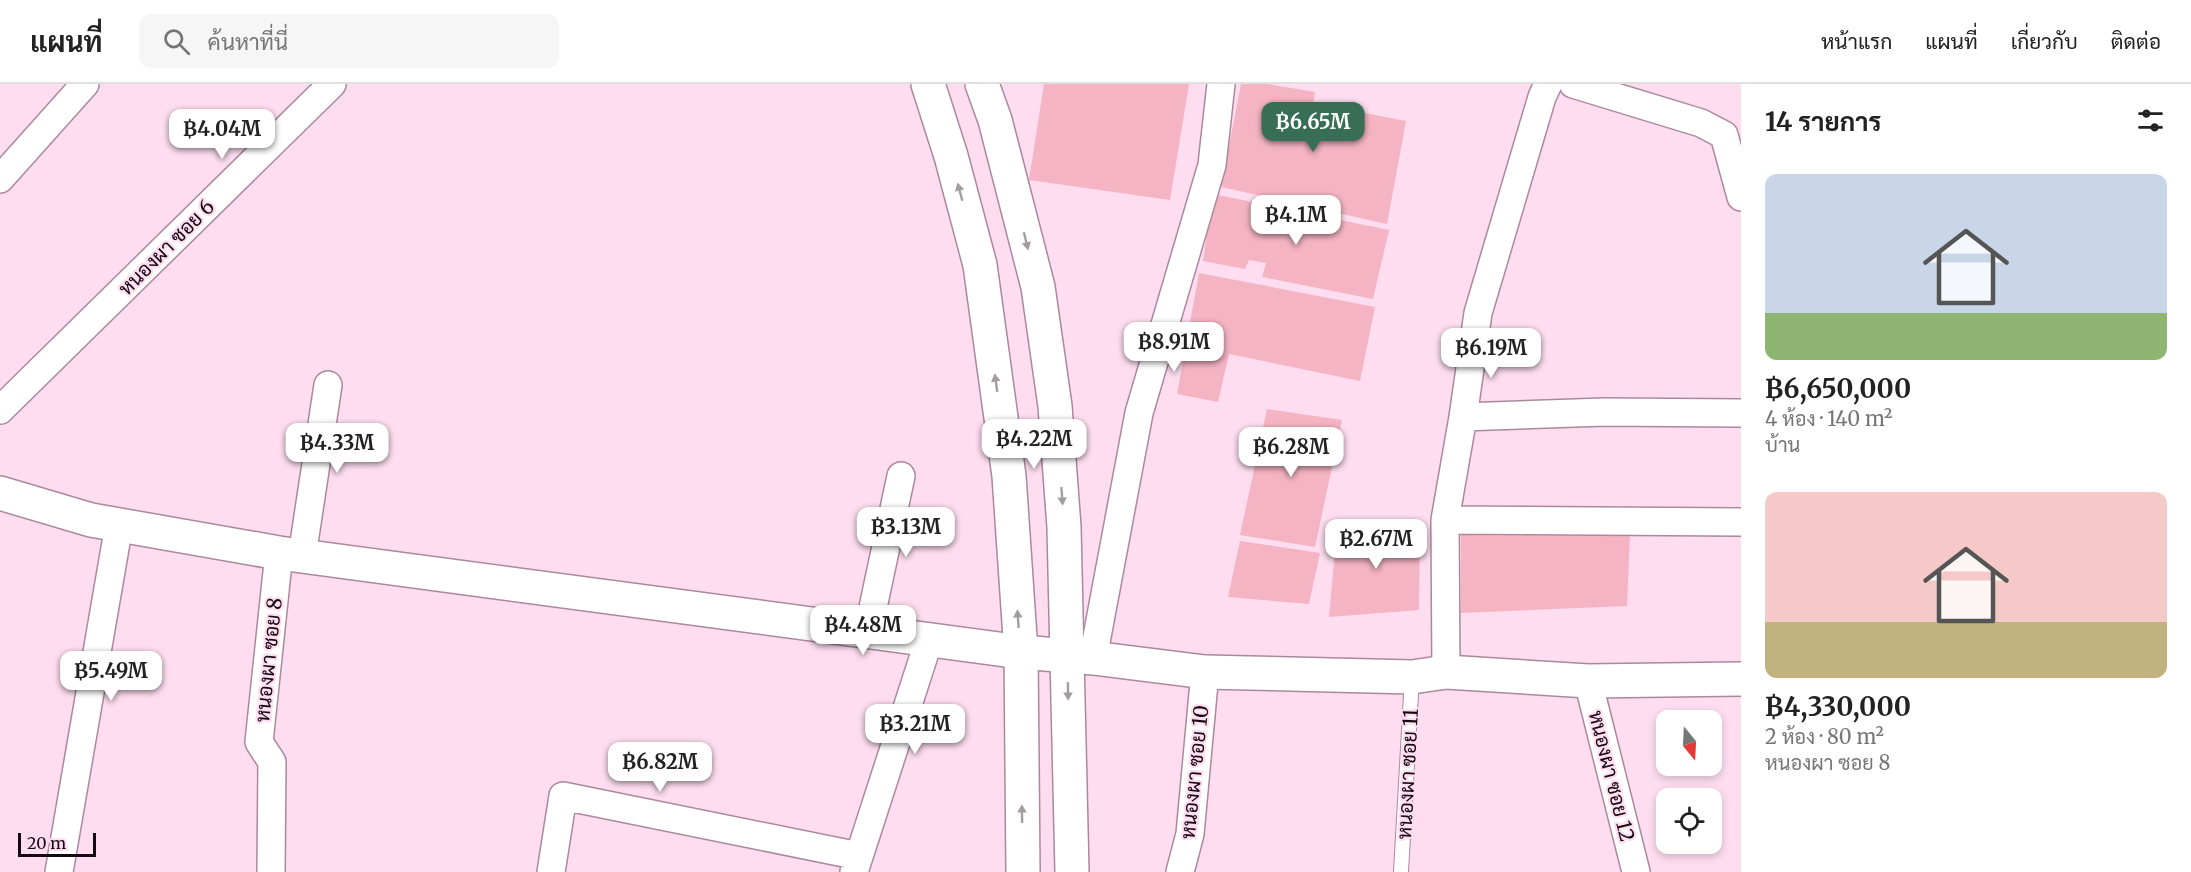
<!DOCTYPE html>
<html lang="th">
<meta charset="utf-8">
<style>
:root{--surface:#fff;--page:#f6f6f6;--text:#222;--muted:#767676;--line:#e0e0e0;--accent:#376e55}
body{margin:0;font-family:Merriweather,Sarabun,serif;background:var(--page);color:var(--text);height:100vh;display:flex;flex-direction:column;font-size:22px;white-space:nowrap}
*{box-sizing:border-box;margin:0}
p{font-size:20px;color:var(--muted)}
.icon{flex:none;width:33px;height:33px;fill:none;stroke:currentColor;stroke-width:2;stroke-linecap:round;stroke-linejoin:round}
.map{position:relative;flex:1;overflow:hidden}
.panel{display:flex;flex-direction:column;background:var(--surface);width:450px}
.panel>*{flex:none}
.needle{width:39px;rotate:162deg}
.buttons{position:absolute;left:1656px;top:626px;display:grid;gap:12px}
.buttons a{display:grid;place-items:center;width:66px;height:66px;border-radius:12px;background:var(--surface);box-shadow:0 3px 9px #0003;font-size:30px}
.scale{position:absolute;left:18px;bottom:15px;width:78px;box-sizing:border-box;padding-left:6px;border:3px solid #160911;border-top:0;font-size:16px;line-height:21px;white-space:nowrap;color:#160911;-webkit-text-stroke:4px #fdddef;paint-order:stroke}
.price{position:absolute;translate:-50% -51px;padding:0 14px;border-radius:12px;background:#fff;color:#222;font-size:20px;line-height:39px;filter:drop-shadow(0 2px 3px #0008)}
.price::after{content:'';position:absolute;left:50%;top:36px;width:18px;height:14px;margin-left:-9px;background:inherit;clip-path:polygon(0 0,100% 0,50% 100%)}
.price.selected{background:var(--accent);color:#fff}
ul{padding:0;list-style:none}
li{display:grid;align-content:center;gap:12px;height:318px;padding:0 24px}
li span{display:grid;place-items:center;height:186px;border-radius:12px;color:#555}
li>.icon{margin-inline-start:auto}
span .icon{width:108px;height:108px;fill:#fffc;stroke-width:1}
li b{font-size:26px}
h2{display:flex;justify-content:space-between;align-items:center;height:72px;padding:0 24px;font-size:26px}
header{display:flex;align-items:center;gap:36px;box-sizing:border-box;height:84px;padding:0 30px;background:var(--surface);border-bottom:2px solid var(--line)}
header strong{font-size:28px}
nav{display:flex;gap:33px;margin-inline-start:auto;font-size:21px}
.search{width:420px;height:54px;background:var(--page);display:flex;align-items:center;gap:15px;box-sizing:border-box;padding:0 21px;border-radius:12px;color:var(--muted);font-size:22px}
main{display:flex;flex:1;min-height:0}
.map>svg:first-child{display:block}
.building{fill:#f5b4c4}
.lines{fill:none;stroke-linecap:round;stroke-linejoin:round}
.service-casing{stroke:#ac889d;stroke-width:16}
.minor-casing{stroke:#ac889d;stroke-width:30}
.tertiary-casing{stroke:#ac889d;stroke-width:36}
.secondary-casing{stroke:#ac889d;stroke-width:36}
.service{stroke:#fff;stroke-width:14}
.minor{stroke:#fff;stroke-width:27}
.tertiary{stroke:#fff;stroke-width:33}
.secondary{stroke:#fff;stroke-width:33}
.oneway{fill:#a29da0}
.labels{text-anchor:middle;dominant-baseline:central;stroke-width:4.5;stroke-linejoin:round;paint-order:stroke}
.street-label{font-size:20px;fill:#160911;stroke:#fdddef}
</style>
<header>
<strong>แผนที่</strong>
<div class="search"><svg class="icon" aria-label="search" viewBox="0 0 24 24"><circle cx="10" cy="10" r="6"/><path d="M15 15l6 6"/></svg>ค้นหาที่นี่</div>
<nav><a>หน้าแรก</a><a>แผนที่</a><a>เกี่ยวกับ</a><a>ติดต่อ</a></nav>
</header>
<main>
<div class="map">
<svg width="1741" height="788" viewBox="0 0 1741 788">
<rect width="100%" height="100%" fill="#fdddef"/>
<path class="building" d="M1044 0H1189L1170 116 1029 96Z
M1241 0H1267L1315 8 1313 19 1406 37 1387 140 1221 103Z
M1213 110 1389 146 1373 215 1262 193 1266 179 1249 176 1245 185 1203 177Z
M1199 189 1375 223 1360 297 1229 270 1218 318 1177 310Z
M1267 325 1342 336 1315 463 1240 451Z
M1420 439 1419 526 1329 533 1337 445Z
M1461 451 1630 452 1627 522 1461 529Z
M1240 457 1320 469 1309 520 1228 513Z"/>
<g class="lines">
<defs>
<path id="service" d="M1401 788 1412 593"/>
<path id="minor" d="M1573 0 1701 39 1724 51 1741 113
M0 95 85 0
M0 326 332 0
M1463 333 1604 328 1741 329
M1445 436 1741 438
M302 472 328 301
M868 547 901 392
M1093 574 1139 329 1212 81 1221 0
M1446 588 1445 436 1463 333 1478 229 1542 13 1548 0
M1588 597 1636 788
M59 788 119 441
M271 788 272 678 259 658 279 469
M551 788 563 712 859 772
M854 788 929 556
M1180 788 1190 750 1205 588"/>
<path id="tertiary" d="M0 409 91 436 279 469 1021 568 1093 574 1205 588 1412 593 1446 588 1588 597 1741 595"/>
<path id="secondary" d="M928 0 951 72 980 181 1009 392 1021 568 1023 788
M982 0 995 36 1038 203 1055 322 1064 443 1072 788"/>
</defs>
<use href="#service" class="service-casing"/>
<use href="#minor" class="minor-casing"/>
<use href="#tertiary" class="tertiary-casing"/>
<use href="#secondary" class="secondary-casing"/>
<use href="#service" class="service"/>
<use href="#minor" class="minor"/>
<use href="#tertiary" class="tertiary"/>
<use href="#secondary" class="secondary"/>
</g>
<defs><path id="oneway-solid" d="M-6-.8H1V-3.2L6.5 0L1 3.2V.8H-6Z" transform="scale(1.5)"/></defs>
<g class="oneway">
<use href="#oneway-solid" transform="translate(960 108) rotate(-105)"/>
<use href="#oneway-solid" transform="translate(1026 157) rotate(76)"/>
<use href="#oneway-solid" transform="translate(996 299) rotate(-98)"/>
<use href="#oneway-solid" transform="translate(1062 412) rotate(86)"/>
<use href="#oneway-solid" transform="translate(1018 535) rotate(-94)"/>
<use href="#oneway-solid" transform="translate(1068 607) rotate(89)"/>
<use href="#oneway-solid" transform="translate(1022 730) rotate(-91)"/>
</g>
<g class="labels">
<g class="street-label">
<text transform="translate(166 163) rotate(-45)">หนองผา ซอย 6</text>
<text transform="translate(268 576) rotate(-84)">หนองผา ซอย 8</text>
<text transform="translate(1194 688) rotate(-84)">หนองผา ซอย 10</text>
<text transform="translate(1407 690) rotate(-87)">หนองผา ซอย 11</text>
<text transform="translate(1612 692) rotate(76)">หนองผา ซอย 12</text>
</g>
</g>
</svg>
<div class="buttons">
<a><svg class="needle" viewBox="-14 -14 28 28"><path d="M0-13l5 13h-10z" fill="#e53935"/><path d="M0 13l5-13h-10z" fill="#767676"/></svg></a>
<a><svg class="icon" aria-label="locate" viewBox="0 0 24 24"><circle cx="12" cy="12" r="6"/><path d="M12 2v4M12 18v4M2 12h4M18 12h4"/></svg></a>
</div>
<div class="scale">20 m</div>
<b class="price selected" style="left:1313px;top:69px">฿6.65M</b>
<b class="price" style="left:222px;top:76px">฿4.04M</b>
<b class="price" style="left:1296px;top:162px">฿4.1M</b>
<b class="price" style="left:1174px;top:289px">฿8.91M</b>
<b class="price" style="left:1491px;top:295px">฿6.19M</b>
<b class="price" style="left:1034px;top:386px">฿4.22M</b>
<b class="price" style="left:337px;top:390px">฿4.33M</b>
<b class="price" style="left:1291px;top:394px">฿6.28M</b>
<b class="price" style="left:906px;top:474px">฿3.13M</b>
<b class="price" style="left:1376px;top:486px">฿2.67M</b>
<b class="price" style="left:863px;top:572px">฿4.48M</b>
<b class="price" style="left:111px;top:618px">฿5.49M</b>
<b class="price" style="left:915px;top:671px">฿3.21M</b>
<b class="price" style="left:660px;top:709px">฿6.82M</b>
</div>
<section class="panel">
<h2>14 รายการ<svg class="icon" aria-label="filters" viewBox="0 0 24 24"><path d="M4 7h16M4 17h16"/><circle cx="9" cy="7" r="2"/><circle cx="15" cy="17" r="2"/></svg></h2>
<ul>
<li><span style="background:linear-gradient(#c9d6e8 75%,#8fb573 0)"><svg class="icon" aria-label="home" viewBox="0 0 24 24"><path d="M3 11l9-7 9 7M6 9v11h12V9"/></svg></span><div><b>฿6,650,000</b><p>4 ห้อง · 140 m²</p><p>บ้าน</p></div></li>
<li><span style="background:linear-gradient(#f6c9c9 70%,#c2b280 0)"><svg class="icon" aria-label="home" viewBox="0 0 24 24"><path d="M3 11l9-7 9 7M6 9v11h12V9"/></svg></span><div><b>฿4,330,000</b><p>2 ห้อง · 80 m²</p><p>หนองผา ซอย 8</p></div></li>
</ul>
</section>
</main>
